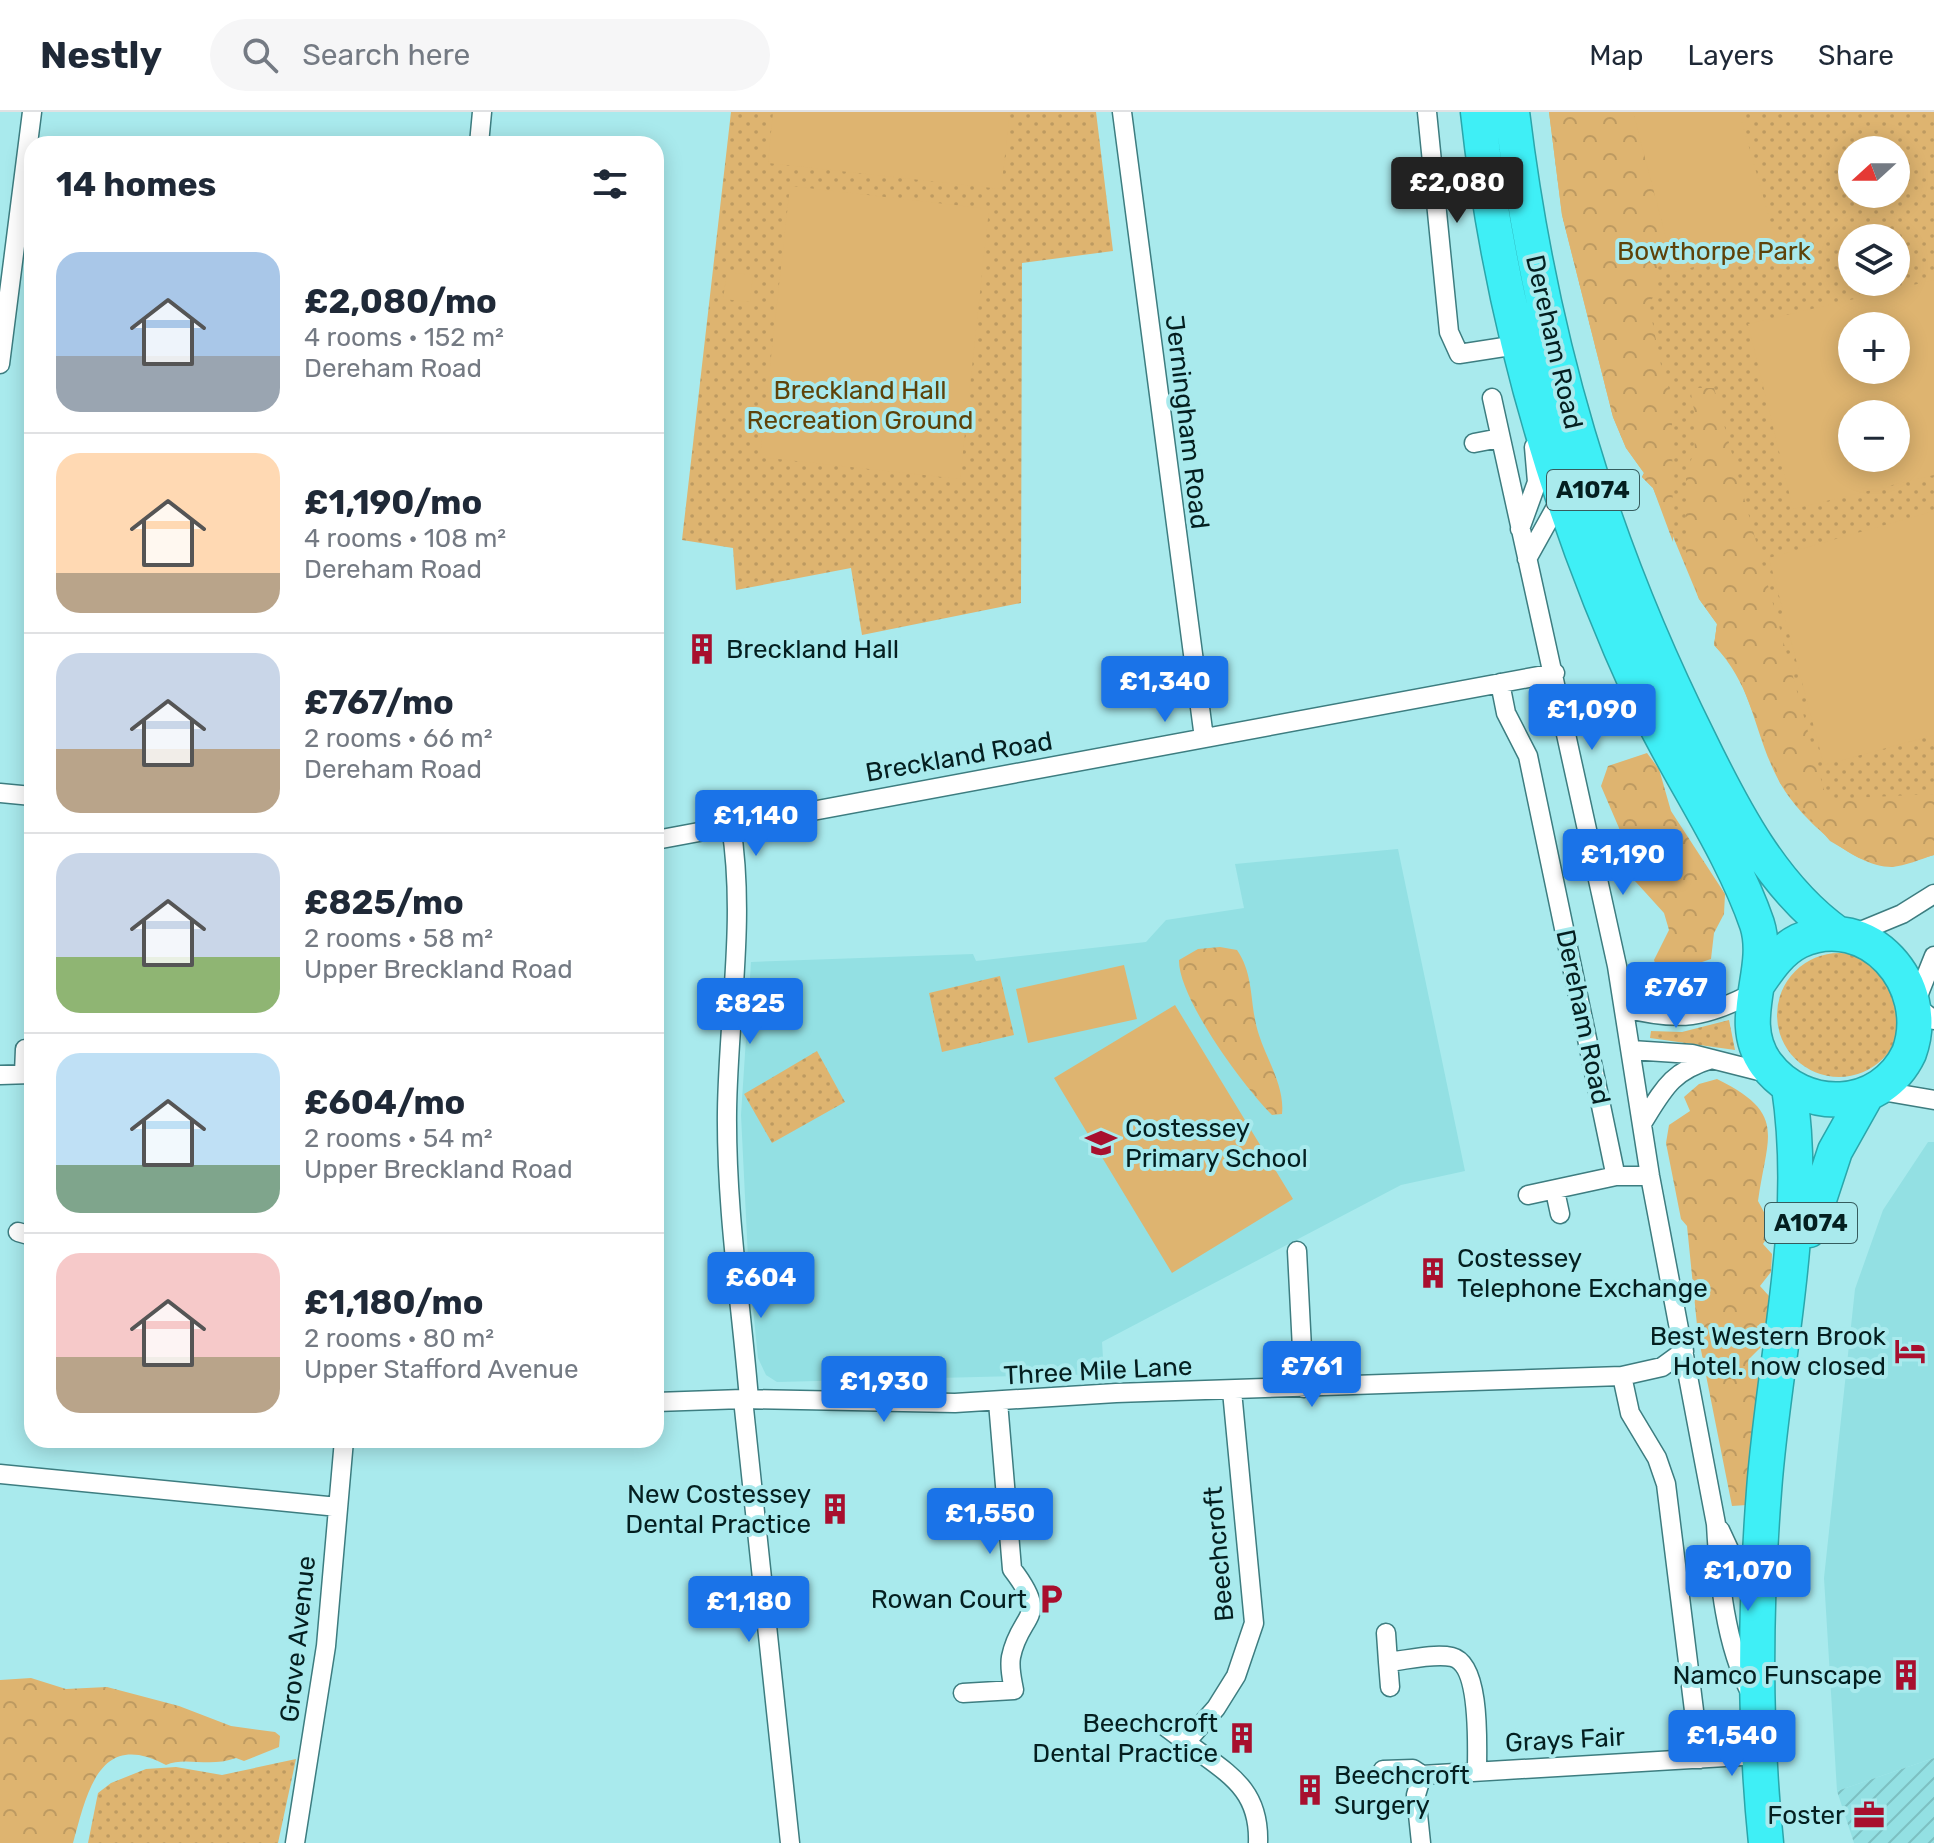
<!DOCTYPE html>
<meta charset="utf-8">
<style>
:root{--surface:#fff;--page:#f6f6f7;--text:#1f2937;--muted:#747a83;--line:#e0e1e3;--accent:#1a73e8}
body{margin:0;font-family:Rubik,sans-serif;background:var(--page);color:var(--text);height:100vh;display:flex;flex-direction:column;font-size:30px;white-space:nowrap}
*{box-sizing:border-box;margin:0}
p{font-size:26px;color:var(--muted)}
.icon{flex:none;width:44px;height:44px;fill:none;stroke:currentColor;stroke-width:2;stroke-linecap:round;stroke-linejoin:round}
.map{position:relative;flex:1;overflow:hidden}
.side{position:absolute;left:24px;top:24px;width:640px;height:1312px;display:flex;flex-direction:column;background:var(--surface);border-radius:24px;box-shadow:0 4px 20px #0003}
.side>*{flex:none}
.needle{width:52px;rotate:249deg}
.tools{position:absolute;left:1838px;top:24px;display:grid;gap:16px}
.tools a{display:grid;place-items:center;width:72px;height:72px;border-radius:50%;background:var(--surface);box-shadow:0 4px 20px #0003;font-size:40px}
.price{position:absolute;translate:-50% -68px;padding:0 18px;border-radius:8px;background:var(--accent);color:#fff;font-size:26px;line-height:52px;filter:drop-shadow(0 2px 4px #0008)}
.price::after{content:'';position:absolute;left:50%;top:48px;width:24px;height:18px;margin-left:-12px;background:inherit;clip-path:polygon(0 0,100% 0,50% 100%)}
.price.on{background:#222;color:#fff}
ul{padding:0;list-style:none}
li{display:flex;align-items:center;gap:24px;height:200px;padding:0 32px}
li+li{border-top:2px solid var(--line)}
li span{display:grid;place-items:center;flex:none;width:224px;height:160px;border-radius:24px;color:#555}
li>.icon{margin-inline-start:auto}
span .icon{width:96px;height:96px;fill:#fffc;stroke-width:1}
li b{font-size:34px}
h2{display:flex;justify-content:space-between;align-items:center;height:96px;padding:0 32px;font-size:34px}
header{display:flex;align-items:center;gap:48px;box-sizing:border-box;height:112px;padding:0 40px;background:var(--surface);border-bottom:2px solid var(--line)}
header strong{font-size:38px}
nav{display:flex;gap:44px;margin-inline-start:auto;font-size:28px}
.search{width:560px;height:72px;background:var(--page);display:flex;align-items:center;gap:20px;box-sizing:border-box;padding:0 28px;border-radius:44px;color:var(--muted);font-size:30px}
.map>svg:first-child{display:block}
.built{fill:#93e0e3}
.industrial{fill:url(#industrial-furrows)}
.grass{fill:url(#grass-dots);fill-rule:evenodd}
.forest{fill:url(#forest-crowns)}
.garden{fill:#deb470;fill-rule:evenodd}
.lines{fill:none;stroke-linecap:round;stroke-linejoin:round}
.street-casing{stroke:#3d7d80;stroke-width:21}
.highway-casing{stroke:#2aa6ab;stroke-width:37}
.street{stroke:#fff;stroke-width:18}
.highway{stroke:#3feff6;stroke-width:34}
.labels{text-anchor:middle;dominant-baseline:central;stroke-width:8;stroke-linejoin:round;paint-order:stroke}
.shield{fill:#a9eaed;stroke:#365c5e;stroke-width:2}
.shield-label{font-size:24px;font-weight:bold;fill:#041f20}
.park-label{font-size:26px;fill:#5e4209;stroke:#a9eaed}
.street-label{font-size:26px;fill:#041f20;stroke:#a9eaed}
.poi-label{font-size:26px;fill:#041f20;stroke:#a9eaed;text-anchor:end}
</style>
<header>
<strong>Nestly</strong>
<div class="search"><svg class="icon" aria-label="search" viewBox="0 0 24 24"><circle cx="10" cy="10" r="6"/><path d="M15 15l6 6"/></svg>Search here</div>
<nav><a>Map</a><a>Layers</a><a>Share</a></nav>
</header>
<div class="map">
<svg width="1934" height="1731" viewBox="0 0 1934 1731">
<defs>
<pattern id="industrial-furrows" width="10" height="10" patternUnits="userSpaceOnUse" patternTransform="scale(2)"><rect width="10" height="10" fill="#93e0e3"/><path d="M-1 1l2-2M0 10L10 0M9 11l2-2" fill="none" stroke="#7dc0c2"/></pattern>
<pattern id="grass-dots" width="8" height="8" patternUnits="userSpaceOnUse" patternTransform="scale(2)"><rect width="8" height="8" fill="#deb470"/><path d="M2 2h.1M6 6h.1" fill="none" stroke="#bd9a61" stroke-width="1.8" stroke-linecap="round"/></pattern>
<pattern id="forest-crowns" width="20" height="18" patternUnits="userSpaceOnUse" patternTransform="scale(2)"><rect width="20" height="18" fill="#deb470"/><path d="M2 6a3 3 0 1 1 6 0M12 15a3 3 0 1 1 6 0" fill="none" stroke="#bd9a61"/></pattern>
</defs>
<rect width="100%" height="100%" fill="#a9eaed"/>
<path class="built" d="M1398 737 1465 1059 1401 1073 1102 1230 1104 1262 777 1270 766 1263 758 1246 748 1146 741 1003 751 850 973 842 976 849 1146 830 1166 808 1244 796 1235 752Z
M1928 1030H1934V1646L1837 1679 1824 1466 1855 1177 1883 1098Z"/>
<path class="industrial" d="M1934 1646V1731H1854L1837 1679Z"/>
<path class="grass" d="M731 0H1096L1113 139 1022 151 1021 491 862 523 851 456 736 478 733 436 682 428Z
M1549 0H1934V743C1921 747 1905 754 1892 755 1852 755 1797 703 1779 669 1752 618 1755 577 1714 533L1717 512 1699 487 1653 376 1642 365 1644 361 1626 336 1613 305 1562 103ZM1852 38H1896V82H1852ZM1852 126H1896V170H1852ZM1852 214H1896V258H1852ZM1852 302H1896V346H1852Z
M1777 903a62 62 0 1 1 124 0a62 62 0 1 1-124 0Z
M1000 864 1014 923 942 940 929 881Z
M1729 908 1735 938 1650 926 1651 919 1682 920Z
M817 939 845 990 772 1031 744 982Z
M296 1647 278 1731H88L98 1681 111 1671 146 1657 176 1655 222 1663Z"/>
<path class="forest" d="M1549 0H1633L1665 120 1658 139 1657 177 1649 193 1661 253 1667 267 1672 304 1673 430 1653 376 1642 365 1644 361 1626 336 1613 305 1562 103Z
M1690 276H1714L1824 678 1831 687 1934 682V743L1892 755 1859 746 1830 729 1780 671 1736 557 1714 533 1717 512 1699 487 1686 450V358L1694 342 1696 308Z
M1647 641 1659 657 1671 699 1725 782 1724 802 1714 821 1711 847 1693 853 1690 869 1674 884 1661 869 1654 848 1669 818 1664 801 1625 758V730L1601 674 1608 654Z
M1220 835 1237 838C1255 864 1249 893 1259 923 1267 948 1285 975 1282 1002L1272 1003C1244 975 1178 886 1179 848L1198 837Z
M1717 967C1788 1002 1767 1023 1758 1089L1765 1102 1774 1106 1773 1116 1763 1132 1772 1142 1771 1160 1760 1174 1769 1184 1767 1210 1757 1214 1762 1234 1751 1245 1762 1270 1747 1393 1732 1394 1698 1223 1687 1114 1681 1107 1666 1031 1669 1013 1690 999 1684 985 1699 972Z
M31 1566 66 1577 107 1575 179 1594 231 1614 275 1620 280 1624 279 1635 244 1649 236 1646C209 1656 185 1644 166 1653 99 1617 87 1681 73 1731H0V1568Z"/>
<path class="garden" d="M773 0H1010L1001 77 768 51Z
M1633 0H1739L1777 133 1675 160Z
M790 74 989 97 960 367 760 345Z
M727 160 753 163 750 190 723 187Z
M1934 168V363L1793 397 1748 212ZM1852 214H1896V258H1852ZM1896 302V346H1852V302Z
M1934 399V623L1824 653 1769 446Z
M1124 853 1137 907 1028 931 1016 877Z
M1175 893 1293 1087 1172 1161 1054 966Z"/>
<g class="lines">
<defs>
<path id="street" d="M1122 0 1204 626
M1427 0 1449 220 1459 242 1517 233
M479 32 482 0
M0 252 32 0
M1492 286 1617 854 1650 1064 1716 1412C1719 1468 1725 1532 1751 1582
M1474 331 1500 326
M1520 417 1537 370 1534 335
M1527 447 1562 384
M1500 571 1506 601 1528 644 1614 1056
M0 681 32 684
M731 714C746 808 728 906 727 1000 726 1097 741 1191 749 1287
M656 728 1555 561
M1851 823 1902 802 1934 782
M1916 889 1934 844
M1625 896C1680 910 1705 906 1755 880
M1918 896 1934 908
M1631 938 1692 942 1767 961
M24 961 25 937
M0 963 32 962
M1876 978 1934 988
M1643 1010C1664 976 1672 959 1712 947
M1555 1079 1560 1102
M1528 1083 1616 1064H1650
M18 1120 32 1124
M1297 1139 1304 1276
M1622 1264 1630 1301 1657 1346 1666 1372 1700 1647
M1232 1279 1254 1511 1236 1564 1216 1596 1186 1630C1226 1661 1260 1675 1258 1731
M743 1287 790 1731
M656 1290 743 1287 955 1291 1116 1281 1622 1264 1662 1255 1684 1239
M0 1362 338 1395
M1720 1418 1733 1446 1757 1477
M1386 1521 1388 1550C1407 1548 1434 1541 1452 1545 1481 1552 1477 1633 1477 1657
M1388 1550 1390 1575
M963 1581 1014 1578C1012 1567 1009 1556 1011 1545 1020 1500 1051 1508 1012 1457L998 1290
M1166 1615 1186 1630
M1383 1658 1413 1657 1422 1663 1416 1683 1421 1731
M1422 1663 1759 1643
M295 1731 326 1534 344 1328"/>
<path id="highway" d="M1478 0C1500 203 1557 399 1642 585 1676 659 1731 736 1757 812 1772 859 1734 908 1766 952 1803 1002 1881 1000 1909 941 1934 873 1868 797 1799 829 1781 838 1770 854 1759 870
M1512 0C1539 223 1598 426 1699 628 1733 698 1773 776 1838 822
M1809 1118 1835 1039 1867 982
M1766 1731C1754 1615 1755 1496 1764 1379 1774 1242 1810 1114 1789 975"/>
</defs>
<use href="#street" class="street-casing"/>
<use href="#highway" class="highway-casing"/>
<use href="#street" class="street"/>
<use href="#highway" class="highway"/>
</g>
<defs>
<symbol id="building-bare" viewBox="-9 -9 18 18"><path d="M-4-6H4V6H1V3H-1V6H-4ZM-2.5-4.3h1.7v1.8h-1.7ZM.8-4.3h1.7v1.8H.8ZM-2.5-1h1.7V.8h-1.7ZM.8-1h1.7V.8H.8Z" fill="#a80f2e" stroke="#a9eaed" stroke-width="2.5" paint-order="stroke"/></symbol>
<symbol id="school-bare" viewBox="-9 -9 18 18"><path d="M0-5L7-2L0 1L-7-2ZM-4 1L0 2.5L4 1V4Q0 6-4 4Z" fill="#a80f2e" stroke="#a9eaed" stroke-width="2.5" paint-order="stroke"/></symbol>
<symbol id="hotel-bare" viewBox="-9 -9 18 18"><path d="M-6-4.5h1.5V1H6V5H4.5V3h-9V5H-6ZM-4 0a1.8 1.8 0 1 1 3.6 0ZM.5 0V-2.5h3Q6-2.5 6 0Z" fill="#a80f2e" stroke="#a9eaed" stroke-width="2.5" paint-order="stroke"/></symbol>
<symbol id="parking-bare" viewBox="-9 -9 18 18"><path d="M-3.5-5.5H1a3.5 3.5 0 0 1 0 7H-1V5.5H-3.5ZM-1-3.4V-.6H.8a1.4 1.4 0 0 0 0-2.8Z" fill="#a80f2e" stroke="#a9eaed" stroke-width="2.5" paint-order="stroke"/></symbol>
<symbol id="office-bare" viewBox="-9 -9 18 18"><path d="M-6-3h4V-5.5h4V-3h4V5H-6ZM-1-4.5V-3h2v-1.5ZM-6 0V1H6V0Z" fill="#a80f2e" stroke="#a9eaed" stroke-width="2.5" paint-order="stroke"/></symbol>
</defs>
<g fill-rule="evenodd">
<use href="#building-bare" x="680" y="515" width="44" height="44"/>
<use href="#school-bare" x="1079" y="1009" width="44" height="44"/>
<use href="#building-bare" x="1411" y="1139" width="44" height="44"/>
<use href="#hotel-bare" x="1888" y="1217" width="44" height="44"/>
<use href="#building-bare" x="813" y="1375" width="44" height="44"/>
<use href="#parking-bare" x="1029" y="1465" width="44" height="44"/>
<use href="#building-bare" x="1884" y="1541" width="44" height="44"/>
<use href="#building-bare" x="1220" y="1604" width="44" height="44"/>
<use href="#building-bare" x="1288" y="1656" width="44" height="44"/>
<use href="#office-bare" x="1847" y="1681" width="44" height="44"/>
</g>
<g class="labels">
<g class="shield">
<rect x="1547" y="358" width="92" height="40" rx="6"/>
<rect x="1765" y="1091" width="92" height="40" rx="6"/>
</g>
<g class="shield-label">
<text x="1593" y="378">A1074</text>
<text x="1811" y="1111">A1074</text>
</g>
<g class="park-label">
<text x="1714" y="139">Bowthorpe Park</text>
<text x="860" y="278">Breckland Hall<tspan x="860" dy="30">Recreation Ground</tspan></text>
</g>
<g class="street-label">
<text transform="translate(1554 230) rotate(77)">Dereham Road</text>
<text transform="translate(1187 310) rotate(83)">Jerningham Road</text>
<text transform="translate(959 645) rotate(-10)">Breckland Road</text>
<text transform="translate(1583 905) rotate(78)">Dereham Road</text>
<text transform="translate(1098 1259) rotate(-3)">Three Mile Lane</text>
<text transform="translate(1219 1442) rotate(-95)">Beechcroft</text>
<text transform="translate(298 1527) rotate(-84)">Grove Avenue</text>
<text transform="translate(1565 1628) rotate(-3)">Grays Fair</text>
</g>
<g class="poi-label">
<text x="726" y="537" text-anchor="start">Breckland Hall</text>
<text x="1125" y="1016" text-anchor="start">Costessey<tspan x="1125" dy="30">Primary School</tspan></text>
<text x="1457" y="1146" text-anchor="start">Costessey<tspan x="1457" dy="30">Telephone Exchange</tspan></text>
<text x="1886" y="1224">Best Western Brook<tspan x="1886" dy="30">Hotel. now closed</tspan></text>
<text x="811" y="1382">New Costessey<tspan x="811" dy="30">Dental Practice</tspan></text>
<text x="1027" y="1487">Rowan Court</text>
<text x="1882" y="1563">Namco Funscape</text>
<text x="1218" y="1611">Beechcroft<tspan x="1218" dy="30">Dental Practice</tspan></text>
<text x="1334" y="1663" text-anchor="start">Beechcroft<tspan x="1334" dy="30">Surgery</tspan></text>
<text x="1845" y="1703">Foster</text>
</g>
</g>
</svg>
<div class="tools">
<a><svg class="needle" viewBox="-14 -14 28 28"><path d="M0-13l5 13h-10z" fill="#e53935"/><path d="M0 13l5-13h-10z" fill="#747a83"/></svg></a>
<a><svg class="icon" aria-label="layers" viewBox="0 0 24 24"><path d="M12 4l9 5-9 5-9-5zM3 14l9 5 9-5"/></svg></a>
<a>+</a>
<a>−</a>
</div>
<b class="price on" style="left:1457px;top:113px">£2,080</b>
<b class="price" style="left:1165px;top:612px">£1,340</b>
<b class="price" style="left:1592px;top:640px">£1,090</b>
<b class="price" style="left:756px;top:746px">£1,140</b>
<b class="price" style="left:1623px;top:785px">£1,190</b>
<b class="price" style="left:1676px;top:918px">£767</b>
<b class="price" style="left:750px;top:934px">£825</b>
<b class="price" style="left:761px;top:1208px">£604</b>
<b class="price" style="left:1312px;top:1297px">£761</b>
<b class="price" style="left:884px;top:1312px">£1,930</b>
<b class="price" style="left:990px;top:1444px">£1,550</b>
<b class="price" style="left:1748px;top:1501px">£1,070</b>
<b class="price" style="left:749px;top:1532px">£1,180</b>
<b class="price" style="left:1732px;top:1666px">£1,540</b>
<section class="side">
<h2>14 homes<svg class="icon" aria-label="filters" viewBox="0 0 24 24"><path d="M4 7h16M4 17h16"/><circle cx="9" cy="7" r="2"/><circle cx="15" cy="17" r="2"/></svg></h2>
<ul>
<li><span style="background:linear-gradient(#a9c7e8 65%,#9aa5b1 0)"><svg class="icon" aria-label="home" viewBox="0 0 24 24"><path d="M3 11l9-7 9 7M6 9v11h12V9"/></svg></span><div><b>£2,080/mo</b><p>4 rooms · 152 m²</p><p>Dereham Road</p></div></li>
<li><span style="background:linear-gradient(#ffd9b3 75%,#b9a48a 0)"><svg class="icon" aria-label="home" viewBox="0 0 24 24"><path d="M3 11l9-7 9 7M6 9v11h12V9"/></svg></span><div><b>£1,190/mo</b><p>4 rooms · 108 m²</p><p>Dereham Road</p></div></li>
<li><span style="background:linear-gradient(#c9d6e8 60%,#b9a48a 0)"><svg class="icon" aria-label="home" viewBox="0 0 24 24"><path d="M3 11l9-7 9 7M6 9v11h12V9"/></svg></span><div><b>£767/mo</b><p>2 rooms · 66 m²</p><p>Dereham Road</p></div></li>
<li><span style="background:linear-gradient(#c9d6e8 65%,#8fb573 0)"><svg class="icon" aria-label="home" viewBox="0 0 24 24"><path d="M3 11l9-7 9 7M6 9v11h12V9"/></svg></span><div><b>£825/mo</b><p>2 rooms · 58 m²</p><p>Upper Breckland Road</p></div></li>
<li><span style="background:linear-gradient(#bfe0f5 70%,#7fa58c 0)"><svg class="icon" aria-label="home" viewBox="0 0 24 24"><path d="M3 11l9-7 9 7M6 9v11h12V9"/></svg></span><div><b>£604/mo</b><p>2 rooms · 54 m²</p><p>Upper Breckland Road</p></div></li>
<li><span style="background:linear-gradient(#f6c9c9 65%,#b9a48a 0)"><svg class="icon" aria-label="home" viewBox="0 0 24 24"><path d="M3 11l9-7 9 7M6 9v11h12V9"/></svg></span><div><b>£1,180/mo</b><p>2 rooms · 80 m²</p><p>Upper Stafford Avenue</p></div></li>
</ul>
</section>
</div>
